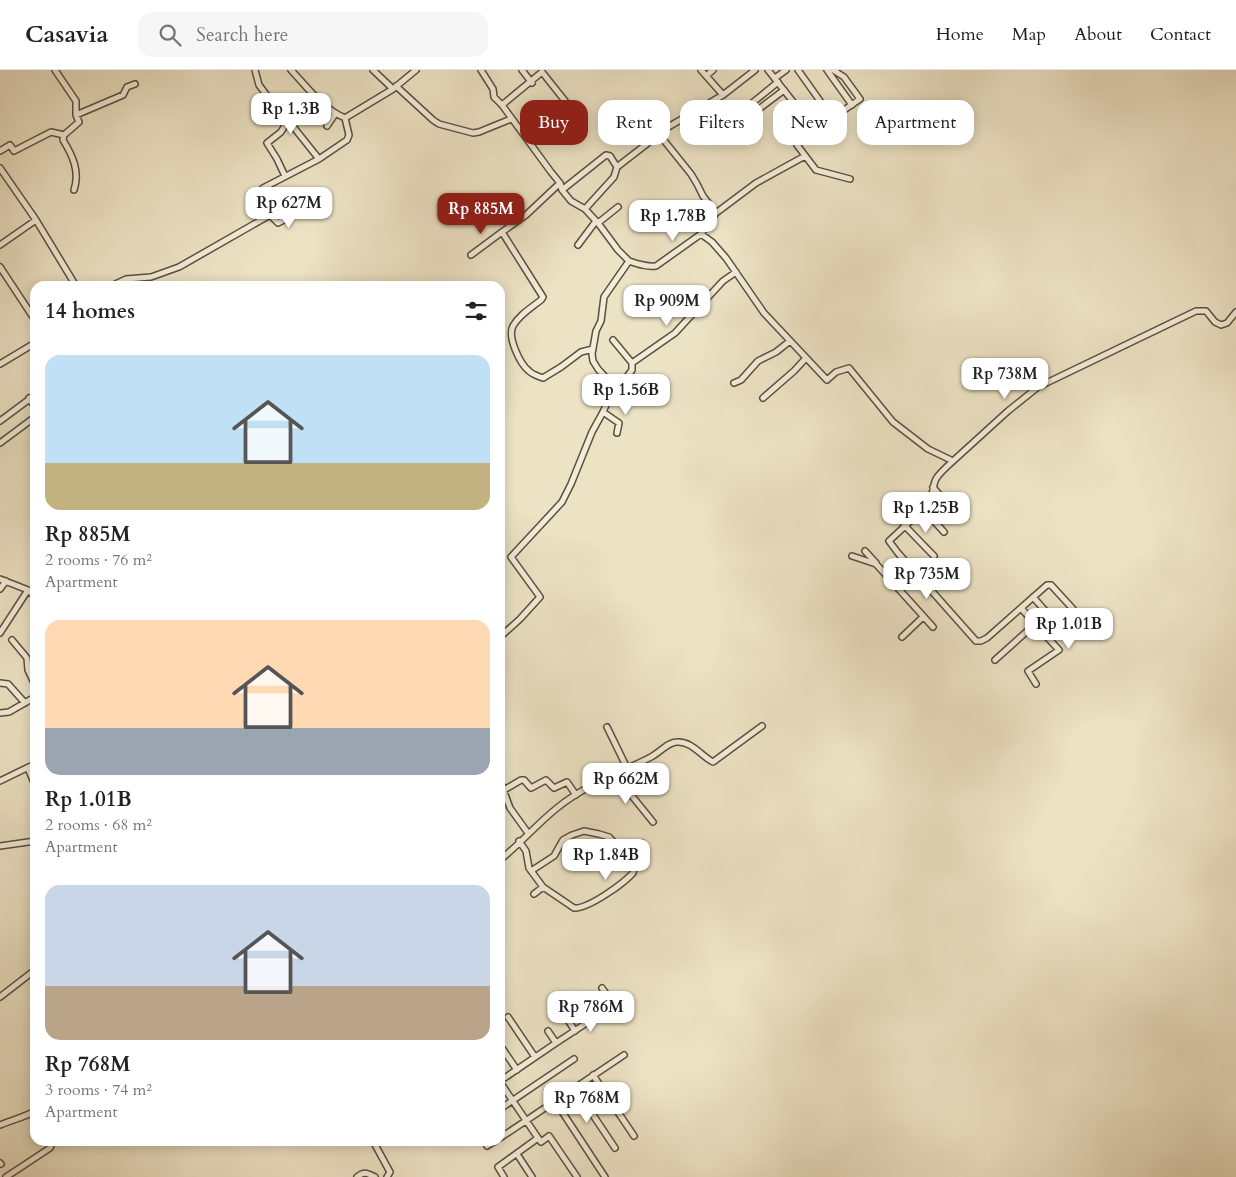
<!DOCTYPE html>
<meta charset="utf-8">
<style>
:root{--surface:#fff;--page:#f6f6f6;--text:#222;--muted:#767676;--line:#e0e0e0;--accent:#8f2418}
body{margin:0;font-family:Cardo,serif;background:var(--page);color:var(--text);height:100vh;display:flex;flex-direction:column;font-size:19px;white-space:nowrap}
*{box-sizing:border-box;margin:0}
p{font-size:16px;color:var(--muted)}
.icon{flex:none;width:28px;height:28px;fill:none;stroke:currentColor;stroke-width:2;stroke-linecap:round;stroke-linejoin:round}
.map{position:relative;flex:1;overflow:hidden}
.sheet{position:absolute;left:30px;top:211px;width:475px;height:865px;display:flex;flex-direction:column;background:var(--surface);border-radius:15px;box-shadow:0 2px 12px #0003}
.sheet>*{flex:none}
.top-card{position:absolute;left:520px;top:30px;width:475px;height:45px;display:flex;gap:10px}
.price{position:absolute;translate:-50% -42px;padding:0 11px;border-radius:10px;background:#fff;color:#222;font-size:16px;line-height:32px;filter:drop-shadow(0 1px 2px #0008)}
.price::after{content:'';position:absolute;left:50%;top:30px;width:15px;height:11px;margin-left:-8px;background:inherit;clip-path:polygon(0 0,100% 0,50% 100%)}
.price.current{background:var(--accent);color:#fff}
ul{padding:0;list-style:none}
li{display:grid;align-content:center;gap:10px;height:265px;padding:0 15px}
li span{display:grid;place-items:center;height:155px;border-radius:15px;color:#555}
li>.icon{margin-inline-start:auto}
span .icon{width:90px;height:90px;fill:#fffc;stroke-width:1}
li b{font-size:21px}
h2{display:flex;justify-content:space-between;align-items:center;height:60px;padding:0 15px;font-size:21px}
.chip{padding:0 18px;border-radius:15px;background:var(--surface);box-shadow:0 2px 12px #0003;font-size:18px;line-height:45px}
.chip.current{background:var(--accent);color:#fff}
header{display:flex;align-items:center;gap:30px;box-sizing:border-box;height:70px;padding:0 25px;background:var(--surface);border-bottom:1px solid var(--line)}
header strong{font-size:24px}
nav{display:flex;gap:28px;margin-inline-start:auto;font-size:18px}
.search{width:350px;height:45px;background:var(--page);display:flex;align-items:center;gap:12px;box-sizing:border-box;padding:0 18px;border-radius:15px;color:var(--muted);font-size:19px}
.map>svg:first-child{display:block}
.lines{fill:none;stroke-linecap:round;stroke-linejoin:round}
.street-casing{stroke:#5a503d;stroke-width:8}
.street{stroke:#f3ecd9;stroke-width:5}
</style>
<header>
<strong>Casavia</strong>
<div class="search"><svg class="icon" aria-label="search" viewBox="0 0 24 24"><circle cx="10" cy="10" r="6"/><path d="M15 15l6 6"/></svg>Search here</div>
<nav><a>Home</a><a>Map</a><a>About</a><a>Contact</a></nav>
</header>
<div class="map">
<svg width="1236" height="1107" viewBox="0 0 1236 1107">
<rect width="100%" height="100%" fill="#ece2c4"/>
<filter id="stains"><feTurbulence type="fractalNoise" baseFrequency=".004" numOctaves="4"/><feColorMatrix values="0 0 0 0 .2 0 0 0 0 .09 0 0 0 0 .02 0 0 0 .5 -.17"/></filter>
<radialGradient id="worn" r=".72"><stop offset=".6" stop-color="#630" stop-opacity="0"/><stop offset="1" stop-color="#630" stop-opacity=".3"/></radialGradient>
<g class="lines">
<defs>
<path id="street" d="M55 0 76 31V45
M255 0 259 15 287 52 295 59 319 89
M373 0 393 19
M481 0 493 19 494 27 502 35
M522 0 532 13
M701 0 723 25
M768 0 813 57 814 61 797 75 816 100 850 109
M798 0 830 45 834 47 860 29 844 7 833 0
M827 0 852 35
M706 6 713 0
M775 8 786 0
M396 16 433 50 439 54 473 63 479 62 511 49
M746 38 778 12
M751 45 784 20
M345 48 393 19 416 0
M327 56 335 44
M524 65 568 35
M0 81 10 75 14 81 51 62 64 65
M0 98 36 150 76 216
M285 106 277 89 267 73 281 62 287 52 315 26
M560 113 526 145 502 162 543 227 541 230C531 238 519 245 513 256 507 267 520 294 529 301 533 305 538 306 543 308L561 297 581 282 593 279
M74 120C80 102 73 86 63 70L64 65 79 52 76 45 123 25 127 17 135 14
M562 120 606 85 610 86 617 97
M585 139 614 107 617 97 648 73 658 63 723 25 755 0
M716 143 756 113 805 86
M270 145 278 153 311 136
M598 153 618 137
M701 164 712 172 726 188 764 243 827 310 836 302 849 298 893 352 928 379 953 391 1008 341 1038 317 1196 241H1206L1215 252 1221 255 1227 253 1236 242
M0 175 36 150
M578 175 596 151
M471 185 502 162
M629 191C638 194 646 197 656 196L701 164 716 143 703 126 697 114 691 104 658 63
M0 197 35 250
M111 216 126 209 151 207 179 197 270 145 259 124 263 118 319 89 347 70 349 65 345 48C323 39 307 17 291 0
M613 270 632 293V300L617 320
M632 293 675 263 723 211 736 202
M0 294 35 273
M734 313 741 310 758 291 776 282 790 271
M29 328 35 337
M763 328 794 301 806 288
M603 342 619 353 617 363
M0 351 35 325
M0 373 35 347
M953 391C934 408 934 408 931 432L889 471 898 483 976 571H981L987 568 1047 515H1051L1073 539
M933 417 948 435
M924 440 944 462
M904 455 934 486
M865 481 876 493
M852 486 876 494 896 516
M915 501 896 516 933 557
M0 509 28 520 35 527
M0 519 6 511
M1033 527 1063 561
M1035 554 1059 580 1028 601 1036 614
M0 563 28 520
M500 567 520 549 540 527 511 487 562 432 571 414 592 362 603 342 611 324 617 320 598 299 593 291 592 284 596 261 601 251 604 227 629 191 618 180 598 153 585 139 571 131 562 120 560 113 551 102 502 35 542 2 577 46 556 62 554 61 548 49
M902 567 923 547
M12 570 27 588 28 600 35 615
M995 590 1035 554 1021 538
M0 613 8 614 25 633
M0 643 9 642 35 627
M607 657 627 698
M28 698 35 715
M615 705 653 752
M0 711 35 694
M500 711 510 738 528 763
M504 720 521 710H524L531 718 546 710 554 718 567 712 576 725
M519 771 526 781 529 798 543 817 534 824
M0 776 35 771
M500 790C520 774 537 754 557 738 585 715 620 703 651 687 659 683 668 672 677 672 692 671 701 686 713 692L762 656
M531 801 554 786 563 770 572 765 584 761 599 764 609 767 625 785
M543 817 574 838C588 839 623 814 633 803L634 799 625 785 642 773
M0 927 35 900
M583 930 595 948
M508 947 535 987
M566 947 575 961
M556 973 614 935 602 918
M500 975 517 1000
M593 1005 634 1066
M500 1011 556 973 548 961
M500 1012 538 1068 498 1097 504 1107
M575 1018 615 1078
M555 1031 605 1107
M500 1039 574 989
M0 1055C12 1050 25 1047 35 1041
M500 1068 624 985
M538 1068 541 1072 549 1066 577 1107
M373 1071 390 1102 387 1107
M487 1076 495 1071
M517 1084 532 1107
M0 1093 1 1094
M6 1107 50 1078 51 1076 48 1071
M357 1107C364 1101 367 1103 375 1107"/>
</defs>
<use href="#street" class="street-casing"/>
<use href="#street" class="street"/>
</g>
<rect width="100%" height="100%" filter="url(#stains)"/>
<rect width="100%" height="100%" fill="url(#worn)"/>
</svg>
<b class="price" style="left:291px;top:65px">Rp 1.3B</b>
<b class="price" style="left:289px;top:159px">Rp 627M</b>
<b class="price current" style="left:481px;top:165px">Rp 885M</b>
<b class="price" style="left:673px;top:172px">Rp 1.78B</b>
<b class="price" style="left:667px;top:257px">Rp 909M</b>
<b class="price" style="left:1005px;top:330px">Rp 738M</b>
<b class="price" style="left:626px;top:346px">Rp 1.56B</b>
<b class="price" style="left:926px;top:464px">Rp 1.25B</b>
<b class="price" style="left:927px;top:530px">Rp 735M</b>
<b class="price" style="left:1069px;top:580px">Rp 1.01B</b>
<b class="price" style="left:626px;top:735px">Rp 662M</b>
<b class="price" style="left:606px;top:811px">Rp 1.84B</b>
<b class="price" style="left:591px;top:963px">Rp 786M</b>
<b class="price" style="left:587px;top:1054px">Rp 768M</b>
<div class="top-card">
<a class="chip current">Buy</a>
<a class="chip">Rent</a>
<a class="chip">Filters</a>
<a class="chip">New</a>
<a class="chip">Apartment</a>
</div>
<section class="sheet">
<h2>14 homes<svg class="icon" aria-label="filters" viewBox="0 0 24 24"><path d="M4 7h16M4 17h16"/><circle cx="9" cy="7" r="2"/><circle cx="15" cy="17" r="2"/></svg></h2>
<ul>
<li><span style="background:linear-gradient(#bfe0f5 70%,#c2b280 0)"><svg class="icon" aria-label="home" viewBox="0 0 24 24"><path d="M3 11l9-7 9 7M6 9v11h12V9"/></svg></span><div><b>Rp 885M</b><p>2 rooms · 76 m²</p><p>Apartment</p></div></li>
<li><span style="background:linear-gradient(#ffd9b3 70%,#9aa5b1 0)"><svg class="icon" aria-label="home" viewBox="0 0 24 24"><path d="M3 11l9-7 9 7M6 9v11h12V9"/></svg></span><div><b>Rp 1.01B</b><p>2 rooms · 68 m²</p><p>Apartment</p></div></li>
<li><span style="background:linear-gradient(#c9d6e8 65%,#b9a48a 0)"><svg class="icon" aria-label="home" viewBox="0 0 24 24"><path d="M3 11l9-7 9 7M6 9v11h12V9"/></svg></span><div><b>Rp 768M</b><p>3 rooms · 74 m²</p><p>Apartment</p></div></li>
</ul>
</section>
</div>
